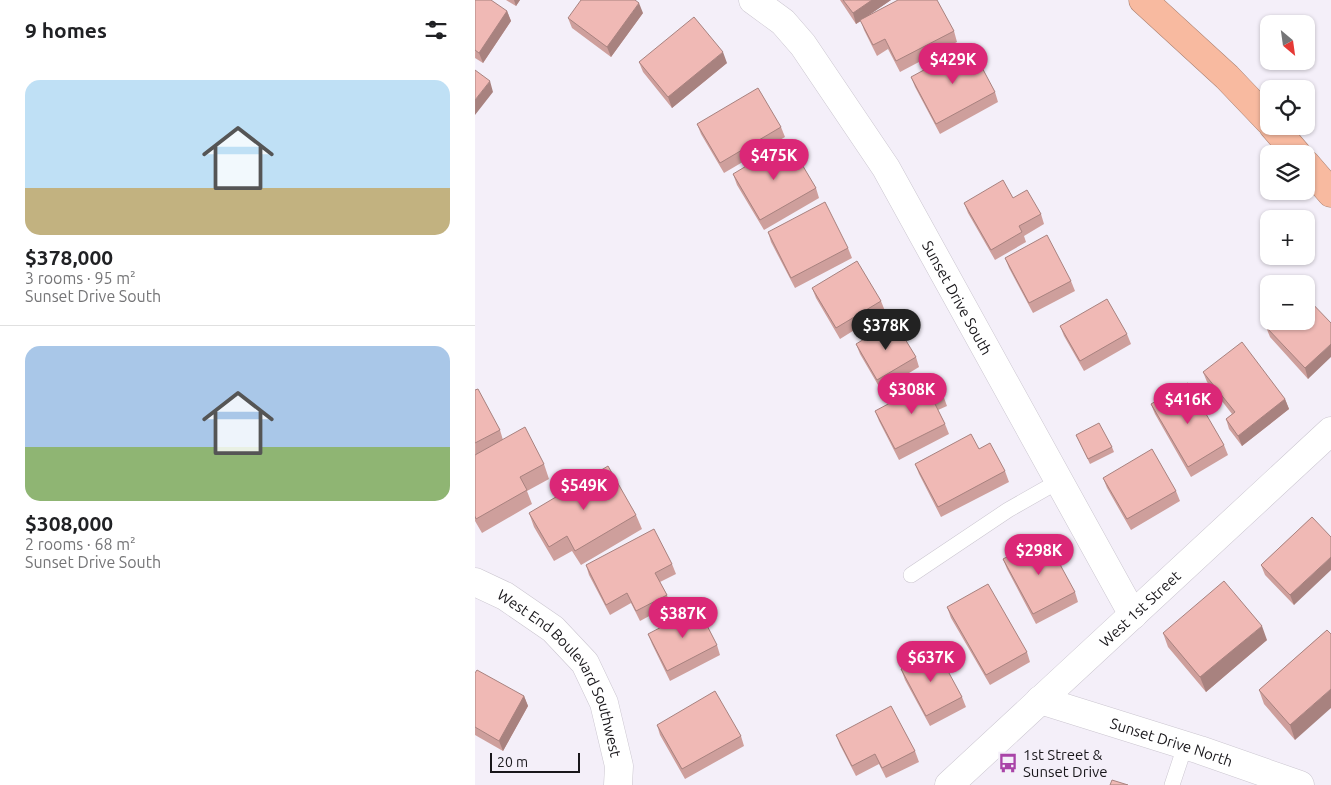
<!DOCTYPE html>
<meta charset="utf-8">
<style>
:root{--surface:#fff;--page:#f6f6f6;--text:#202124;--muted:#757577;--line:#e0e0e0;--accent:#db2777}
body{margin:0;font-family:Ubuntu,sans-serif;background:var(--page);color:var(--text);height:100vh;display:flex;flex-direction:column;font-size:19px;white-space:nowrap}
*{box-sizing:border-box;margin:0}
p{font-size:16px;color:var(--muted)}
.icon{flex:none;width:28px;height:28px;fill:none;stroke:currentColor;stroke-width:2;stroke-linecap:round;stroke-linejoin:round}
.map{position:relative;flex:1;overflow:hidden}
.panel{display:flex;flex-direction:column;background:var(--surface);width:475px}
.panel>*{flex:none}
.needle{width:32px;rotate:151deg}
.tools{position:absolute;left:785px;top:15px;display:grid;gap:10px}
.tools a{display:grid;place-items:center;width:55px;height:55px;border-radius:10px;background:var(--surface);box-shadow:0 1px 4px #0004;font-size:25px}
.scale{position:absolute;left:15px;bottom:12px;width:90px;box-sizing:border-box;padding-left:5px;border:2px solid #19171b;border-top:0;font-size:14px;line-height:18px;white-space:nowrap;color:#19171b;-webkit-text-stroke:4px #f4eff9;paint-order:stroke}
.price{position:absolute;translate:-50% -42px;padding:0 11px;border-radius:18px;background:var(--accent);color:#fff;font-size:16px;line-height:32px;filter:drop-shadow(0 1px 2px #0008)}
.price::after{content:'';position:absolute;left:50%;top:30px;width:15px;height:11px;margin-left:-8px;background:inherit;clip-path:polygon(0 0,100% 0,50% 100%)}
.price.current{background:#222;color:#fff}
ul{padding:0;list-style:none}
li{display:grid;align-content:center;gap:10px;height:265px;padding:0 25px}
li+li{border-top:1px solid var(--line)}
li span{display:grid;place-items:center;height:155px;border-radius:15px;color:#555}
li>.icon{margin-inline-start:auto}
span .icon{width:90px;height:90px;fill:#fffc;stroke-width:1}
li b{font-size:21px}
h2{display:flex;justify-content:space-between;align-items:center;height:60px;padding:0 25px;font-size:21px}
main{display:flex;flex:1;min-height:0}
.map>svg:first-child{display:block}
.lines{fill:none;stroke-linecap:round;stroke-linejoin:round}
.service-casing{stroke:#cbc6d0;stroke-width:16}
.minor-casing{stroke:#cbc6d0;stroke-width:29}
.secondary-casing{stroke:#cbc6d0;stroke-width:29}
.motorway-casing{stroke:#aa8171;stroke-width:29}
.service{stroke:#fff;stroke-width:15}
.minor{stroke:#fff;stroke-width:28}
.secondary{stroke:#fff;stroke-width:28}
.motorway{stroke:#f8baa0;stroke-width:28}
.wall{fill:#ce9f9c}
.shaded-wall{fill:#a8827f}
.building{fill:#f0b9b5;stroke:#a8827f}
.labels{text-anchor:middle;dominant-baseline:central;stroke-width:4;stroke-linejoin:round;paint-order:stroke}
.street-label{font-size:15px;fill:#19171b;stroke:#f4eff9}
.poi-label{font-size:15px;fill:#19171b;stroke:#f4eff9;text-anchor:start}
</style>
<main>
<section class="panel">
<h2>9 homes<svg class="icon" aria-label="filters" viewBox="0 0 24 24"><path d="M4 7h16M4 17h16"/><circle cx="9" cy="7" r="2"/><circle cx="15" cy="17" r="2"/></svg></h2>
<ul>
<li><span style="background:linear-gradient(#bfe0f5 70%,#c2b280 0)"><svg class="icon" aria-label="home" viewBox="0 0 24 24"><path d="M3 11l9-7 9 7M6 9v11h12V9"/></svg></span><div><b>$378,000</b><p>3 rooms · 95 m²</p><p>Sunset Drive South</p></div></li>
<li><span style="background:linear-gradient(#a9c7e8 65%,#8fb573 0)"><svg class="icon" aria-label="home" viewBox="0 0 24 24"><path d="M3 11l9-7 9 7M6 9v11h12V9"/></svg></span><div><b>$308,000</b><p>2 rooms · 68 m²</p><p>Sunset Drive South</p></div></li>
</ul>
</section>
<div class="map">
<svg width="856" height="785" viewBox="0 0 856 785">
<rect width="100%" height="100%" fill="#f4eff9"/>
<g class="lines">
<defs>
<path id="service" d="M436 575 533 510 584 481
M697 785 710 746"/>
<g id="minor">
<path id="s1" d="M278 0 308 22 328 45 411 168 658 615"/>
<path id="s2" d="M0 582 30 596 78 629 110 663 129 703 144 766 143 785"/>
<path id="s3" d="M565 700 725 750 825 785"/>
</g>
<g id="secondary">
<path id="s4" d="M474 785 856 431"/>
</g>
<path id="motorway" d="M668 0 752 77 794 121
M798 126 822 154
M831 164 856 193"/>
</defs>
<use href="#service" class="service-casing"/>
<use href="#minor" class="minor-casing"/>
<use href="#secondary" class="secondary-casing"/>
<use href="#motorway" class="motorway-casing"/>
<use href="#service" class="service"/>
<use href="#minor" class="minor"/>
<use href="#secondary" class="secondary"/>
<use href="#motorway" class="motorway"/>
</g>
<path class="wall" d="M0 0 32 11 36 21 8 63 0 58Z
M31 0H45L41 6Z
M365 0H416L391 17 479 31 482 42 425 72 413 49 402 56 389 30 386 21 381 24Z
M168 13 136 57 97 28 93 18Z
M164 62 252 63 197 108 168 72Z
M436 77 520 92 523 102 465 134 440 87Z
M222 124 306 127 310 137 249 173 226 134Z
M258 174 341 188 344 198 289 230 262 185Z
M538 198 566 214 569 224 549 236 551 242 520 260 493 213 489 203Z
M293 232 373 248 377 258 320 288 296 242Z
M530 258 596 281 600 291 558 313 534 268Z
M337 288 406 301 410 311 365 339 341 298Z
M856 323 833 379 795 337 791 327Z
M585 326 652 334 656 344 609 371 589 336Z
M381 344 441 357 444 367 406 390 385 354Z
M728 372 810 399 814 409 767 446 754 429 751 419 757 414 732 382Z
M0 390 25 430 28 440 69 464 74 479 52 491 57 504 7 533 0 521Z
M468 395 472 406 463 410 470 424 474 434 424 460 404 421 400 411Z
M676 404 749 445 753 455 716 477 680 414Z
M601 435 637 447 639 452 615 464Z
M504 449 530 471 534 482 466 517 444 474 440 464Z
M628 478 701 491 705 501 656 530 632 488Z
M54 513 161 515 167 529 106 565 97 551 79 561 59 527Z
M837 517 819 605 790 575 786 565Z
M528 559 600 592 603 602 561 624 532 569Z
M197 564 201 574 185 582 192 595 195 605 165 621 156 603 135 615 114 575 111 565Z
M472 607 552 652 555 662 515 685 476 618Z
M852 630 820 740 789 704 784 690Z
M688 633 792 640 731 692 693 647Z
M173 634 242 645 245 655 195 681 177 644Z
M426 669 487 697 491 707 455 726 430 680Z
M0 673 49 696 53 706 28 751 0 735Z
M182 725 266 736 269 746 210 779 185 735Z
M361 735 440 751 444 762 411 778 404 764 381 776 365 745Z"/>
<path class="shaded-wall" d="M39 0H45L41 6Z
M397 0H416L381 24 378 13Z
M164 3 168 13 136 57 132 47Z
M32 11 36 21 8 63 4 53Z
M248 52 252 63 197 108 193 97Z
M15 81 18 92 0 115V100Z
M856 344V357L833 379 830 368Z
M810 399 814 409 767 446 763 436Z
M856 557V570L819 605 815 595Z
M787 626 792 640 731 692 725 677Z
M856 689V708L820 740 815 725Z
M49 696 53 706 28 751 24 741Z"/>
<path class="building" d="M0 0H16L32 11 4 53 0 50Z
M106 0H160L164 3 132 47 93 18Z
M368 0H397L378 13Z
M423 0H462L479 31 421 61 410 39 398 45 385 20Z
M219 17 248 52 193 97 164 62Z
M495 45 520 92 461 124 436 77Z
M0 70 15 81 0 100Z
M283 88 306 127 245 163 222 124Z
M313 141 341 188 285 220 258 174Z
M528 180 538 198 552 190 566 214 544 226 547 232 516 250 489 203Z
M350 202 373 248 316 278 293 232Z
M572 235 596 281 554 303 530 258Z
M382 261 406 301 361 328 337 288Z
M831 297 856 323V344L830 368 791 327 798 321H831Z
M632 299 652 334 605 361 585 326Z
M419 321 441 357 402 380 381 344Z
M767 342 810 399 763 436 751 419 760 412 728 372Z
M460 379 468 395 458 400 470 424 420 449 400 411Z
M713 383 749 445 713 467 676 404Z
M3 389 25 430 0 443V390Z
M624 423 637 447 613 459 601 435Z
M50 427 69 464 45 477 52 490 1 519 0 516V455Z
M496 434 504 449 515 443 530 471 463 507 440 464Z
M677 449 701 491 652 519 628 478Z
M133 466 161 515 100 551 92 536 74 547 54 513Z
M837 517 856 537V557L815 595 786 565Z
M179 529 197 564 180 573 192 595 161 611 152 593 131 605 111 565Z
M570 537 600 592 558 614 528 559Z
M749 581 787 626 725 677 688 633Z
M513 584 552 652 511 675 472 607Z
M223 608 242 645 192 671 173 634Z
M852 630 856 634V689L815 725 784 690Z
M462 651 487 697 451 716 426 669Z
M2 670 49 696 24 741 0 727V673Z
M240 691 266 736 207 769 182 725Z
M416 706 440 751 407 768 400 754 377 766 361 735Z
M637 780 653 785H635Z"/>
<defs>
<symbol id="bus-bare" viewBox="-9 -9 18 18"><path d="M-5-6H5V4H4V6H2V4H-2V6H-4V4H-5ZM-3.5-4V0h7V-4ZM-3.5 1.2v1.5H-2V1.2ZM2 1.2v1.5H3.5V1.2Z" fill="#a944a8" stroke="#f4eff9" stroke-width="2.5" paint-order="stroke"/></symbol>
</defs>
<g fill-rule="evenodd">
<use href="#bus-bare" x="519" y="749" width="28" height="28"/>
</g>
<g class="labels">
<g class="street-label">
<text stroke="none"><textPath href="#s1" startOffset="364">Sunset Drive South</textPath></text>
<text stroke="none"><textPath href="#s4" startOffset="260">West 1st Street</textPath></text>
<text stroke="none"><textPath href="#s2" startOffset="132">West End Boulevard Southwest</textPath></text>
<text stroke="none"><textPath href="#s3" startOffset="138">Sunset Drive North</textPath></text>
</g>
<g class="poi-label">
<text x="548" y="754">1st Street &amp;<tspan x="548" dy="17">Sunset Drive</tspan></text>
</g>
</g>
</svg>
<div class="tools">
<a><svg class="needle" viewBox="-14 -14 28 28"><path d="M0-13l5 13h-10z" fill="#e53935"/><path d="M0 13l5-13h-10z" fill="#757577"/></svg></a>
<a><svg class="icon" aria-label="locate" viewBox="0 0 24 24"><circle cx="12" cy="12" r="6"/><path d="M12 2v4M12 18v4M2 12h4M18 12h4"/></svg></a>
<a><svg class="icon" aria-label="layers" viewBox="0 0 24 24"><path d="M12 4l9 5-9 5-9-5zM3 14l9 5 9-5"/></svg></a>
<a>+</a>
<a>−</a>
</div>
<div class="scale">20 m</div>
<b class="price" style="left:478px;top:85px">$429K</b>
<b class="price" style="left:299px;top:181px">$475K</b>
<b class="price current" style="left:411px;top:351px">$378K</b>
<b class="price" style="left:437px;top:415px">$308K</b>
<b class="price" style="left:713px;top:425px">$416K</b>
<b class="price" style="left:109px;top:511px">$549K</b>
<b class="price" style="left:564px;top:576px">$298K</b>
<b class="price" style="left:208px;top:639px">$387K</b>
<b class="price" style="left:456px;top:683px">$637K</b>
</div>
</main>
